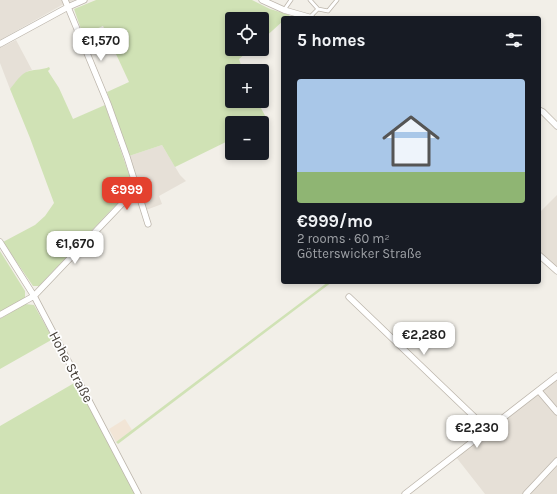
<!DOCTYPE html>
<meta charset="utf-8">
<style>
:root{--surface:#171b24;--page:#242831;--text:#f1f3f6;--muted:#9ea1a6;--line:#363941;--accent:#e4412e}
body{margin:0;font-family:Karla,sans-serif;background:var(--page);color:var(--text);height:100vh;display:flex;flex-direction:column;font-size:15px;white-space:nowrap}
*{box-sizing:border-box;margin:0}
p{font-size:13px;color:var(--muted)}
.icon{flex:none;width:22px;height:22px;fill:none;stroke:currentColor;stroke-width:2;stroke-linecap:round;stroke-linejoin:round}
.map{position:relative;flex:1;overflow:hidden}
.side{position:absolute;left:281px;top:16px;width:260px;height:268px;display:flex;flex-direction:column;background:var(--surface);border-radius:4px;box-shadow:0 2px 6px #0003}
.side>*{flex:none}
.buttons{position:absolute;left:225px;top:12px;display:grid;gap:8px}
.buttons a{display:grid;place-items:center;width:44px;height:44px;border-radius:4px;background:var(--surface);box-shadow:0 2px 6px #0003;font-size:20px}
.price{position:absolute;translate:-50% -34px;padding:0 9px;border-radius:8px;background:#fff;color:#222;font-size:13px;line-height:26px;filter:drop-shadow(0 1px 2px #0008)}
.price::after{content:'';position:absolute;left:50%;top:24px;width:12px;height:9px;margin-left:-6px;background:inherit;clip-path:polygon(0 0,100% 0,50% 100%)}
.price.selected{background:var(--accent);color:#fff}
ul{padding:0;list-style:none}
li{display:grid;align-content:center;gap:8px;height:212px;padding:0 16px}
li+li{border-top:1px solid var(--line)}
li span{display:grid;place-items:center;height:124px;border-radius:4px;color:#555}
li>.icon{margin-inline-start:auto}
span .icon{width:72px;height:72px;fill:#fffc;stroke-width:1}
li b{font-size:17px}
h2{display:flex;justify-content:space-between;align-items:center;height:48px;padding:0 16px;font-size:17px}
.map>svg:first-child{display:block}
.residential{fill:#e6e0d7}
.commercial{fill:#f2e5d6}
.green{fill:#d0e2b5}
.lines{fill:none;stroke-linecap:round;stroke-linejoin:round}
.lane-casing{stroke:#bdb6ac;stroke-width:4.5}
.street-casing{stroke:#bdb6ac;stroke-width:7}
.lane{stroke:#fff;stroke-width:3}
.street{stroke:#fff;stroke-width:5.5}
.labels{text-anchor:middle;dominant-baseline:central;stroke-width:3.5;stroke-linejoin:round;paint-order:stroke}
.street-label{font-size:14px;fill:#453f38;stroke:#fff}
</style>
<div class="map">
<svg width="557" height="494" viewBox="0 0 557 494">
<rect width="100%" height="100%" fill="#f2efe8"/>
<path class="residential" d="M0 0H75L62 5 0 40Z
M16 40 32 70 28 71 10 89 0 63V48Z
M162 145 180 175 186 181 159 196 162 204 146 210 129 156Z
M557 195V271L539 255V213Z
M557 376V494H485L456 457Z"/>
<path class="commercial" d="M125 419 132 430 116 442 109 429Z"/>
<path class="green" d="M96 0H252L270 9 290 15 287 18H283V21L262 40V19H232V49H251L239 59 243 71H232V101H257L268 121 262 124 232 123V139L175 167 162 145 129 156 107 92 129 82 103 26 83 35 74 9Z
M49 67 50 69 48 71 59 88 73 119 105 105 132 183 131 189 39 286H33L3 242 35 225 45 216 54 203 30 138 10 89C16 82 20 74 29 71 36 69 43 70 49 67Z
M0 251 25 291V298L0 312Z
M328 282H332L118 444 116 442Z
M25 304 34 305 53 339 0 369V319Z
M76 382 136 494H0V426Z"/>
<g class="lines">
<defs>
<path id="lane" d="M310 0 318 9
M284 10 291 0
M310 17 318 9 328 11 337 0"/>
<path id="street" d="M65 0 108 104 127 157 148 224
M262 0 284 10 312 18
M0 44 68 7 84 0
M539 110 543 112 557 126
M0 242 34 296 138 494
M539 255 557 271
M349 297 488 430
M0 315 34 296 137 188
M539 391 557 412
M405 494 557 376
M526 494 557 461"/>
</defs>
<use href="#lane" class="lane-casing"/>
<use href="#street" class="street-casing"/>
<use href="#lane" class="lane"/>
<use href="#street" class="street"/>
</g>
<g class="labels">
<g class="street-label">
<text transform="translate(71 367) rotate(62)">Hohe Straße</text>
</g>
</g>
</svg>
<div class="buttons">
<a><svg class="icon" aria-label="locate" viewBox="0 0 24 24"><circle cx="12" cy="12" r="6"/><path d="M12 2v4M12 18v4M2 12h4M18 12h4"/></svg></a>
<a>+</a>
<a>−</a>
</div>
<b class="price" style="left:101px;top:62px">€1,570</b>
<b class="price selected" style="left:127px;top:211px">€999</b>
<b class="price" style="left:75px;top:265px">€1,670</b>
<b class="price" style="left:424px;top:356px">€2,280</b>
<b class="price" style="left:477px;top:449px">€2,230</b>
<section class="side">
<h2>5 homes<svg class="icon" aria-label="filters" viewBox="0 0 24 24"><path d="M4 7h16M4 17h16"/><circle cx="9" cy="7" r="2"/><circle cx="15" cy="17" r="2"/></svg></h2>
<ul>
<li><span style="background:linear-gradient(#a9c7e8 75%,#8fb573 0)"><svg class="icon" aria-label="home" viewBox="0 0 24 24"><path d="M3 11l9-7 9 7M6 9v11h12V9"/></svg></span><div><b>€999/mo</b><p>2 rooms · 60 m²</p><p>Götterswicker Straße</p></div></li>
</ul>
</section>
</div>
